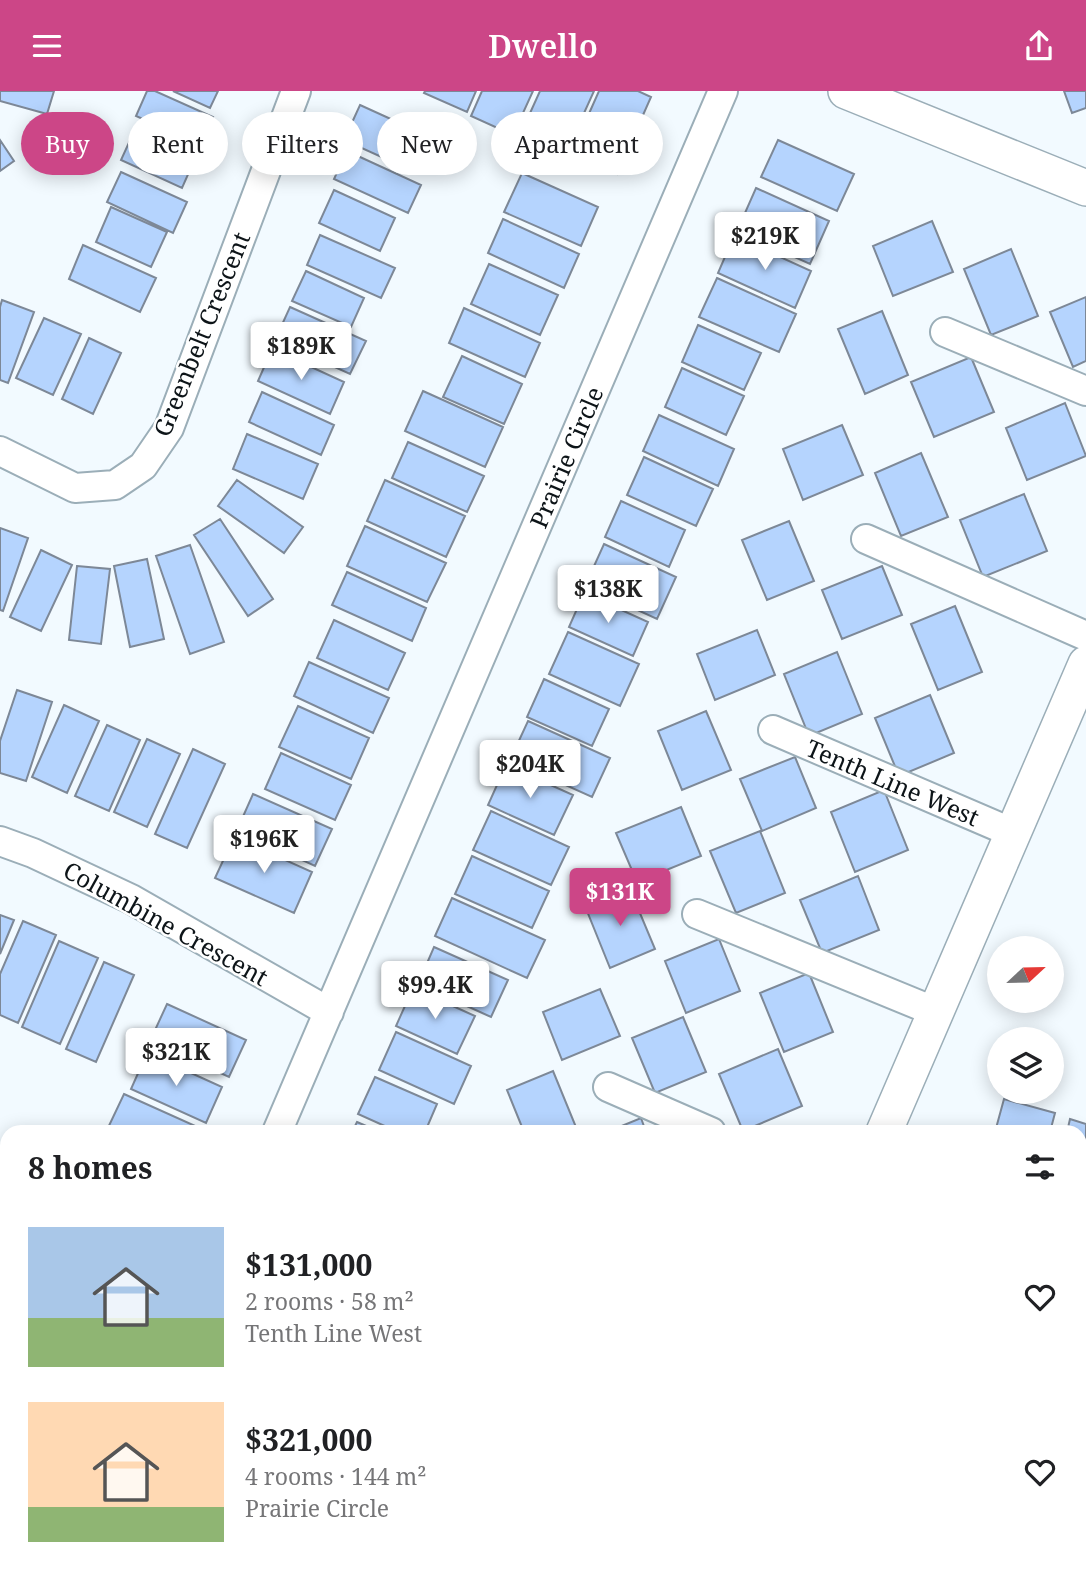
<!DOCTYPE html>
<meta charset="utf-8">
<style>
:root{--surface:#fff;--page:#f2f2f2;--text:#202124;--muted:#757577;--accent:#cc4687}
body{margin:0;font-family:"Noto Serif",serif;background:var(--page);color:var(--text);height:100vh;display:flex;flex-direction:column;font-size:26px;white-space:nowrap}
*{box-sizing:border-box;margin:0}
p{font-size:23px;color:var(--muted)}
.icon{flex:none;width:38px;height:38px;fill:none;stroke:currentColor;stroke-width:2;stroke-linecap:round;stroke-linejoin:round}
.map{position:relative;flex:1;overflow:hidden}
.side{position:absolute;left:0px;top:1034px;width:1087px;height:450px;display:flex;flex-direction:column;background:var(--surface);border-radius:21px 21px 0 0;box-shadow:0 4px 18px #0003}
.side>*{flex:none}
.guide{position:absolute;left:21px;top:21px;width:700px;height:63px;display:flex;gap:14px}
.needle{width:46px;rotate:68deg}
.controls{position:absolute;left:987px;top:845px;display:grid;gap:14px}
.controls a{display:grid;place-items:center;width:77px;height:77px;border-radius:50%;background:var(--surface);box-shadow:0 4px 18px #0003;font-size:35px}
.price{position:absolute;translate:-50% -60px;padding:0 16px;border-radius:7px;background:#fff;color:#222;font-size:23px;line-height:46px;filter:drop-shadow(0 2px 4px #0008)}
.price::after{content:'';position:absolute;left:50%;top:42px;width:21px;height:16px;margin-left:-10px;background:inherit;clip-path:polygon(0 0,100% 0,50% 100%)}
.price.on{background:var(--accent);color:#fff}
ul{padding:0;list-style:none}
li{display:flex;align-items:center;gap:21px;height:175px;padding:0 28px}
li span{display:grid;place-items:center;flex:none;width:196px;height:140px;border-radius:0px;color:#555}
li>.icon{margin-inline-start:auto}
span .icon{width:84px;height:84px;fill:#fffc;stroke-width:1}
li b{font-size:30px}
h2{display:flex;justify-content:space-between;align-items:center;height:84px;padding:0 28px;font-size:30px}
.chip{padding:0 24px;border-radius:32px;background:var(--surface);box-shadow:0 4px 18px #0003;font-size:24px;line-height:63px}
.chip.on{background:var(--accent);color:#fff}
header{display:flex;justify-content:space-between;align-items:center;height:91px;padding:0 28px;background:var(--accent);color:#fff;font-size:32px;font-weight:600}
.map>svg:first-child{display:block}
.building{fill:#b5d4fe;stroke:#7d8897;stroke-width:2}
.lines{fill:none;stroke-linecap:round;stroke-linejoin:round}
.minor-casing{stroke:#9baeb8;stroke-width:32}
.tertiary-casing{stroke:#9baeb8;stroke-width:38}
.minor{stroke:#fff;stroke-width:28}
.tertiary{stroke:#fff;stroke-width:35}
.labels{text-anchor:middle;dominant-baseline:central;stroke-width:5;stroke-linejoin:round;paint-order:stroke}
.street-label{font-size:24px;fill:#0d1418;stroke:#fff}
</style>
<header><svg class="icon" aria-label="menu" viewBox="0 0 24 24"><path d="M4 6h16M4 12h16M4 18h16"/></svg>Dwello<svg class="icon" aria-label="share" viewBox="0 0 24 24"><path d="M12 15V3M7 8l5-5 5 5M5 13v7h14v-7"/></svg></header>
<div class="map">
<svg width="1086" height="1483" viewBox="0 0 1086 1483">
<rect width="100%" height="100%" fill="#f2faff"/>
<path class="building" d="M0 0H54L47 23 0 10Z
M147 0H155L213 26 201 54 136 25Z
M173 0H218L210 17Z
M425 0H476L467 21 424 2Z
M482 0H533L513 44 471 25Z
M540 0H594L566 62 521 42Z
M599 0H638L651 6 617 83 571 63Z
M1064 0H1086V17L1072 22Z
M360 14 426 44 410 79 344 49Z
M137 34 198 61 182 97 121 69Z
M0 49 14 70 0 80Z
M778 49 854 83 837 120 761 86Z
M347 60 421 94 408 122 334 88Z
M121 81 187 111 173 142 107 111Z
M522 82 598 116 581 155 504 121Z
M756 97 829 130 810 173 737 140Z
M334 99 395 127 380 160 319 132Z
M111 116 167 141 151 176 96 151Z
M503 128 579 163 564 197 488 162Z
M932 130 953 181 893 205 873 155Z
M320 144 395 177 381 207 307 174Z
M734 145 811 180 795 217 718 182Z
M83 154 156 187 140 221 69 188Z
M1011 158 1038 225 991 244 964 178Z
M489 173 558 204 540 244 471 213Z
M306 180 364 207 351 236 292 210Z
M717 187 796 223 779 261 699 226Z
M1086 206V270L1073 276 1050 221Z
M2 209 34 221 8 292 0 289V216Z
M290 216 366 250 350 283 275 249Z
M464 217 540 252 525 286 449 252Z
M882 220 908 284 865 303 838 238Z
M44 227 81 243 53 304 16 287Z
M698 234 761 262 744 299 682 271Z
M89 247 121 262 93 323 62 308Z
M272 258 344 291 330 323 258 290Z
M462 265 522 293 504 333 443 306Z
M971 266 994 321 934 346 911 291Z
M682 277 744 305 726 344 665 316Z
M423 300 503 336 485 376 405 340Z
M262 301 334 334 321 364 249 331Z
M1065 312 1086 365 1027 389 1006 337Z
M659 324 734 358 718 395 643 360Z
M842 334 863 384 803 409 783 358Z
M247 343 318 373 303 408 233 378Z
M408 351 484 385 467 421 392 387Z
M921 362 948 426 901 445 875 382Z
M644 366 713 398 696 435 627 404Z
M237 389 303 436 284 462 218 415Z
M385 389 465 425 446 466 367 430Z
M1024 403 1047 460 983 486 960 429Z
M621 410 685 439 669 476 605 446Z
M220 428 273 508 248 525 194 444Z
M789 430 814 490 767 509 742 449Z
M365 435 446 472 427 511 347 475Z
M0 437 28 447 3 520 0 519Z
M604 453 676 486 657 528 585 495Z
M190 454 224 551 190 563 156 465Z
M41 459 72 474 41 540 10 526Z
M147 468 164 548 130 556 114 475Z
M77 475 110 478 101 553 69 549Z
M882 475 902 524 842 548 822 499Z
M347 481 426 517 412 550 332 514Z
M584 502 648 531 633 565 569 536Z
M955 515 982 581 938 599 911 533Z
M334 529 405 562 388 599 317 567Z
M757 539 775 584 715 609 697 563Z
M568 541 639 573 620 615 549 583Z
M837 561 862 623 809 645 784 583Z
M309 571 389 607 373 642 294 605Z
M544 588 609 618 592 655 527 626Z
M17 599 52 611 26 690 0 682V650Z
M930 604 954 662 899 685 875 627Z
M64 614 99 630 67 702 32 686Z
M298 615 369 647 351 688 279 656Z
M706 620 731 679 682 699 658 640Z
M528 630 610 667 592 706 510 669Z
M107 634 140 649 109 720 75 705Z
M147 648 180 663 147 736 114 721Z
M193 658 225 673 187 757 155 743Z
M281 662 351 694 335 729 265 698Z
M795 666 816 717 762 740 740 688Z
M506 674 573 704 554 744 488 714Z
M884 699 908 759 855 781 831 721Z
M253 703 332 738 315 775 237 739Z
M681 716 701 765 637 791 616 742Z
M491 720 569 756 551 794 473 759Z
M760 740 785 802 736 822 710 760Z
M234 746 312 781 294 822 215 787Z
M472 765 549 800 532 837 455 803Z
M858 785 879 839 822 862 800 809Z
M629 796 655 858 610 877 585 815Z
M452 807 545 849 527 887 435 845Z
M0 824 14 829 0 863Z
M23 830 56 844 18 932 0 924V883Z
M719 848 740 900 686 922 665 870Z
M59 850 98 867 60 953 22 936Z
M434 856 508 889 491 926 418 893Z
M104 871 134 884 96 971 66 958Z
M809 882 833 941 784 961 760 902Z
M413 897 475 925 457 963 396 935Z
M600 898 620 945 562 969 543 921Z
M167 913 246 949 229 986 150 950Z
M683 926 706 981 655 1002 632 947Z
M396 941 471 975 454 1013 379 979Z
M778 958 802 1015 743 1040 719 983Z
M147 962 222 996 206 1032 131 998Z
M553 980 578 1041H524L507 999Z
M375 986 437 1013 425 1041H398L358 1023Z
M124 1003 202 1038 201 1041H106Z
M1004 1008 1055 1022 1050 1041H995Z
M641 1027 646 1041H607Z
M1070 1028 1086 1033V1112L1082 1125H1080V1041H1067Z
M357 1031 380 1041H352Z
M7 1241V1259L0 1252V1248Z
M0 1262 7 1270V1336L0 1328Z
M1080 1298 1086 1300V1389L1080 1387Z
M190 1477H239L236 1483H203Z
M311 1477H357L359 1483H313Z
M419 1477H449L451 1483H404Z
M533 1477H599L601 1482 535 1483Z
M923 1477H948L949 1483H924Z
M982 1477H1011L1010 1483H981Z
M1028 1477H1060L1059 1483H1027Z"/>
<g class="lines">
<defs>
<path id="minor" d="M945 241 1086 300
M0 360 75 397 115 394 143 375 169 337 296 0
M866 448 1086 545
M773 639 1013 742
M0 750 33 762 131 808 329 921
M697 823 936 921
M608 996 711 1041
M277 1041 723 0
M1080 1215 1086 1216
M0 1437 7 1434
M47 1477 51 1483"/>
<path id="tertiary" d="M846 0 1086 97
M884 1041 1086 573
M697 1483 699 1477"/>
</defs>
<use href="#minor" class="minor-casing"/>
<use href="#tertiary" class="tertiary-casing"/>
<use href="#minor" class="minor"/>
<use href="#tertiary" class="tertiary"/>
</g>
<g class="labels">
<g class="street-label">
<text transform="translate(201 243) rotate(-68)">Greenbelt Crescent</text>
<text transform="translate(566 366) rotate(-67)">Prairie Circle</text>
<text transform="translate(893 691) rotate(23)">Tenth Line West</text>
<text transform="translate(166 832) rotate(29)">Columbine Crescent</text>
</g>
</g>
</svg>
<div class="controls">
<a><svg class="needle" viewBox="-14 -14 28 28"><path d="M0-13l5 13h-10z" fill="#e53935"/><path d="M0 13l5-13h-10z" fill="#757577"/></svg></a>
<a><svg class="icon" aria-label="layers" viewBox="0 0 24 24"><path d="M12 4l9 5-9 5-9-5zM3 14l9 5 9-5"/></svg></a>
</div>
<b class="price" style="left:765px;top:181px">$219K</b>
<b class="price" style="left:301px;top:291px">$189K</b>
<b class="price" style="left:608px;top:534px">$138K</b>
<b class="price" style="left:530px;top:709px">$204K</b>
<b class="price" style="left:264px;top:784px">$196K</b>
<b class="price on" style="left:620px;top:837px">$131K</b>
<b class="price" style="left:435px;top:930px">$99.4K</b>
<b class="price" style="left:176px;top:997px">$321K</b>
<div class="guide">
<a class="chip on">Buy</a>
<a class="chip">Rent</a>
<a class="chip">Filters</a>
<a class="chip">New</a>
<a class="chip">Apartment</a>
</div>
<section class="side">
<h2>8 homes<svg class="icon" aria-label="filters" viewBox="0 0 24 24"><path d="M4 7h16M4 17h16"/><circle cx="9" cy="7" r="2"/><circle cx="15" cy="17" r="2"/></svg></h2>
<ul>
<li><span style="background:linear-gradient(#a9c7e8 65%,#8fb573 0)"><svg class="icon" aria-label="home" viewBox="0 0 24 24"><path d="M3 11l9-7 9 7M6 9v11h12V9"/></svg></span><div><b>$131,000</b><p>2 rooms · 58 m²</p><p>Tenth Line West</p></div><svg class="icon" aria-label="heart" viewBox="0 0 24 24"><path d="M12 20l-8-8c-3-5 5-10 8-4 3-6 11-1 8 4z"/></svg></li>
<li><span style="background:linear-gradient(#ffd9b3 75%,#8fb573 0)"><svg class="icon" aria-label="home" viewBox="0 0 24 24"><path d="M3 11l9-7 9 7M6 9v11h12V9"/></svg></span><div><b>$321,000</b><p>4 rooms · 144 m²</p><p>Prairie Circle</p></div><svg class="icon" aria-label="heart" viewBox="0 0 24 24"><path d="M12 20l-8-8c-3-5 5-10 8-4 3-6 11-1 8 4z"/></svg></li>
</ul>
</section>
</div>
